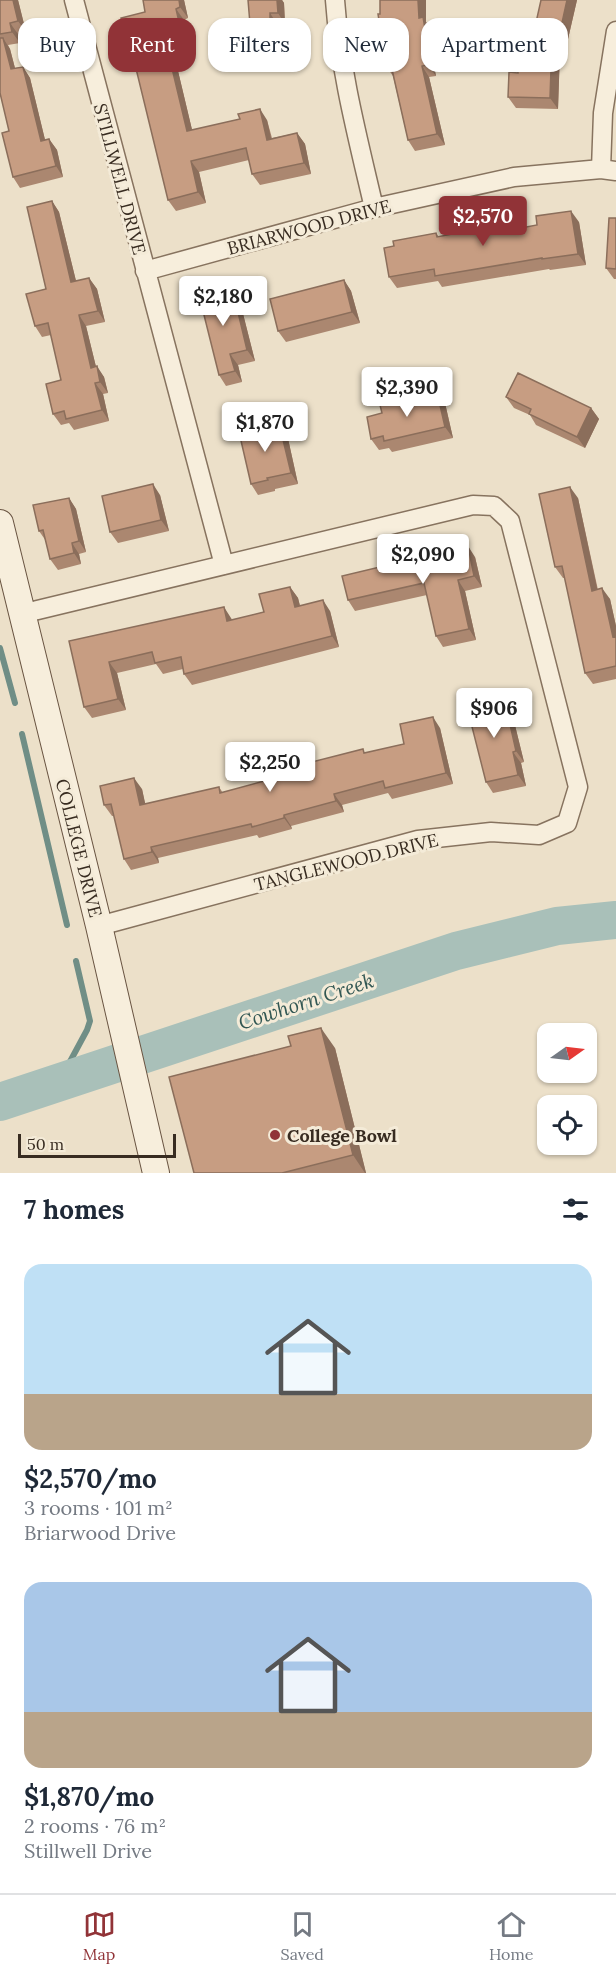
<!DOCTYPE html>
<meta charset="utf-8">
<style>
:root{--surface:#fff;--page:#f2f2f3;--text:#1f2937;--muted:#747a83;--line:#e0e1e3;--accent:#913337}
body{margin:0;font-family:Lora,serif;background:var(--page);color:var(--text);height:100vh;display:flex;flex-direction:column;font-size:22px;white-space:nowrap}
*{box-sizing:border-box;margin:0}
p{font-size:20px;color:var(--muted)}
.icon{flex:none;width:33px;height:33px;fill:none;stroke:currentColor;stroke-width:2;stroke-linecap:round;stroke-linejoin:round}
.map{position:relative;height:1173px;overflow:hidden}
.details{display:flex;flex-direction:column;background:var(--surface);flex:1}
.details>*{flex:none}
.top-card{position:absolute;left:18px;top:18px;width:580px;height:54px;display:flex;gap:12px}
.needle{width:39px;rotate:76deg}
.fabs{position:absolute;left:537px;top:1023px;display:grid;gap:12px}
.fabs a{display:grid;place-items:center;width:60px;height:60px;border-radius:12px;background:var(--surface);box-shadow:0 2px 4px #0004;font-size:30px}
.scale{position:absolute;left:18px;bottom:15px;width:158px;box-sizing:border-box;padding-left:6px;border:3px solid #382c21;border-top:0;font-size:16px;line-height:21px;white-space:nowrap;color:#382c21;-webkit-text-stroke:4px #f4ebd8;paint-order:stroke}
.price{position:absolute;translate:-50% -51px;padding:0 14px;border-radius:6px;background:#fff;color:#222;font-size:20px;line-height:39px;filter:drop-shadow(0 2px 3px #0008)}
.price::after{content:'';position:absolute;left:50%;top:36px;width:18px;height:14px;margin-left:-9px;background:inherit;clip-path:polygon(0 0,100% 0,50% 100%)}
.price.current{background:var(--accent);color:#fff}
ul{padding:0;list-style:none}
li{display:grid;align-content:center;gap:12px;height:318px;padding:0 24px}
li span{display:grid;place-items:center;height:186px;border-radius:18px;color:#555}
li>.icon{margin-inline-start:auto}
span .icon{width:108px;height:108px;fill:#fffc;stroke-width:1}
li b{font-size:26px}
h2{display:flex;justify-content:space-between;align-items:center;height:72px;padding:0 24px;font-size:26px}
.chip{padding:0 21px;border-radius:18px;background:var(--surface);box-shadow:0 2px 4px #0004;font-size:21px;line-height:54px}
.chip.current{background:var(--accent);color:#fff}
.tab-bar{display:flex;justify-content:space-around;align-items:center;height:84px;border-top:2px solid var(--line);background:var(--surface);font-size:16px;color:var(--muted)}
.tab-bar a{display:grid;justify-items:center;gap:3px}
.tab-bar .current{color:var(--accent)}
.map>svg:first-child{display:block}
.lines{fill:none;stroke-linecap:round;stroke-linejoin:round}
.stream{stroke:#708e86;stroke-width:6}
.river{stroke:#a9c0b9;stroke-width:38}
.street-casing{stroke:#87735f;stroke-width:21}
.secondary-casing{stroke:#695442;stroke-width:28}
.street{stroke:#f7eedc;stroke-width:18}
.secondary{stroke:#f7eedc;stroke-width:26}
.wall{fill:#ab8770}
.shaded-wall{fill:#8b6e5b}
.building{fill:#c79d82;stroke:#8b6e5b;stroke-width:1.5}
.poi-dot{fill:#913337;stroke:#f4ebd8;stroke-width:2}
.labels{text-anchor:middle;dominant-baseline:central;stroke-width:6;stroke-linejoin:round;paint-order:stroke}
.street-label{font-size:18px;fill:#382c21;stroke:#f4ebd8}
.poi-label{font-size:18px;font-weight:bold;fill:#382c21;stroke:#f4ebd8;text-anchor:start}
.water-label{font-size:20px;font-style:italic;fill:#325753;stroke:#f4ebd8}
</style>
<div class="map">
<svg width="616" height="1173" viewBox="0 0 616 1173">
<rect width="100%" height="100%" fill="#ece0c9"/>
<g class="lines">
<path class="stream" d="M0 648 15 703
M22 734 67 925
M59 1082 87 1030 90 1021 76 961"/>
<path class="river" d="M0 1102 456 951 557 926 616 920"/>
<defs>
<path id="street" d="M74 0 224 565
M335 0C340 71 358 139 374 208
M601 169 603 113 616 31
M145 271 374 208 514 177 601 169 616 171
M21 614 473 505 494 506 510 521 578 787 567 823 539 835 491 832 418 840 99 926"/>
<path id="secondary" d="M0 523 99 926 156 1173"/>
</defs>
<use href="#street" class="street-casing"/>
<use href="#secondary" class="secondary-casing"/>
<use href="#street" class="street"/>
<use href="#secondary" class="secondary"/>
</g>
<path class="wall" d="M0 0H18L26 32 18 34 20 43 8 45 10 49 15 68 23 67 30 78 45 140 49 139 57 150 63 177 20 188 13 177 9 131 0 93Z
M143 0H184L188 18 184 20 190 46 173 50 192 130 267 120 272 138 297 133 305 144 311 174 260 185 252 174 249 160 199 172 206 203 176 211 168 200 133 55 128 48 145 12Z
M248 0H282L284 3 285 24H277L278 34 258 35 250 24Z
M380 0H426V22L430 28 447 25 455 36 460 67 435 71 436 76 429 77 445 145 415 151 408 140 393 76 386 66Z
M541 0H577L565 52 560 51 558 109 516 108 508 97 529 54Z
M52 201 59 212 76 281 89 278 97 289 105 322 86 326 96 367 104 377 108 393 103 394 109 421 74 430 69 423 61 425 53 414 61 380 51 335 42 337 35 326 46 289Z
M616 218V279H614L606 268Z
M579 222 586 265 550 270 549 269 442 287 438 281 397 288 389 277 394 246 436 233 439 237 499 225 503 231Z
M344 280 351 291 360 323 286 342 278 331Z
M232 287 239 298 255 361 238 365 242 382 226 386 219 375Z
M506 397 591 408 599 419 585 448 536 425 530 415 514 408Z
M445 403 453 438 392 452 389 448 379 450 371 439Z
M279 423 287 434 298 484 275 489V491L258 495 251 484Z
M160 495 169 531 118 543 110 532Z
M69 498 76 509 86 552 79 554 81 564 58 570 50 559 46 541 39 531Z
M578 498 598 590 610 599 616 626V679L593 684 585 673 565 578H563L555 567Z
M475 557 482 587 465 591 476 640 443 647 436 636 427 595 355 611 348 600Z
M290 587 298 598 300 606 330 611 339 647 192 685 184 674 183 669 163 674 156 664 117 673 126 710 92 718 84 707 69 641 231 618 232 620 264 612Z
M511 709 524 762 521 763 526 786 493 793 486 782Z
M440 728 453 784 392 799 388 793 342 805 344 812 291 826 292 829 259 838 257 835 158 858 159 863 131 870 124 859 114 816H112L104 805 142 789 145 804 219 787 223 793 366 753 404 744Z
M335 1048 366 1173H194Z"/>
<path class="shaded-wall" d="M13 0H18L26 32 18 21Z
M179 0H184L188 18 180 7Z
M275 0H282L284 3 285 24 278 13Z
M418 0H426V22L431 28 425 29 419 18Z
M567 0H577L565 52 558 41Z
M176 9 184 20 190 46 182 35Z
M270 13 277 24 278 34 270 23Z
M10 23 18 34 20 43 12 32Z
M447 25 455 36 460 67 453 56Z
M3 38 10 49 18 80 11 69Z
M165 39 173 50 195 142 187 131Z
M552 40 560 51 558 109 550 98Z
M427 60 435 71 436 76 428 65Z
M422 66 429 77 445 145 437 134Z
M23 67 30 78 48 152 41 141Z
M260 109 267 120 274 151 267 140Z
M297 133 305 144 311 174 304 163Z
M49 139 57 150 63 177 56 166Z
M191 161 199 172 206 203 198 192Z
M52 201 59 212 79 293 71 282Z
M571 211 579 222 586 265 578 254Z
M89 278 97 289 105 322 98 311Z
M344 280 351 291 360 323 352 312Z
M232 287 239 298 255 361 247 350Z
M79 315 86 326 99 379 91 368Z
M230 354 238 365 242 382 235 371Z
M97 366 104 377 108 393 100 382Z
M95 383 103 394 109 421 102 410Z
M437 392 445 403 453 438 445 427Z
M591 408 599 419 585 448 577 437Z
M279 423 287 434 298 484 291 473Z
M153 484 160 495 169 531 161 520Z
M570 487 578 498 600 602 592 591Z
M69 498 76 509 86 552 79 541Z
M72 543 79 554 81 564 74 553Z
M468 546 475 557 482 587 474 576Z
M458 580 465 591 476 640 469 629Z
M290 587 298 598 303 618 295 607Z
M602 588 610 599 616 626V641L613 637Z
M323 600 330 611 339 647 332 636Z
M224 607 231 618 235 632 227 621Z
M109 662 117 673 126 710 118 699Z
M504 698 511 709 524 762 516 751Z
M433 717 440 728 453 784 446 773Z
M513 752 521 763 526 786 518 775Z
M134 778 142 789 148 816 140 805Z
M334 794 342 805 344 812 336 801Z
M284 815 291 826 292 829 284 818Z
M151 847 158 858 159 863 152 852Z
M321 1028 335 1048 366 1173H365L353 1155Z"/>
<path class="building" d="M0 0H13L18 21 10 23 12 32 0 34Z
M143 0H179L180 7 176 9 182 35 165 39 187 131 240 119 238 114 260 109 267 140 297 133 304 163 252 174 246 148 191 161 198 192 168 200 131 48H128L121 18 145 12Z
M248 0H277L278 13H270V23L250 24Z
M380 0H418L419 18 423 17 425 29 447 25 453 56 427 60 428 65 422 66 437 134 408 140 391 65 386 66 378 14H380Z
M541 0H567L558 41 552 40 550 98 508 97 509 72 518 73 519 53 529 54Z
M0 38H3L11 69 23 67 41 141 49 139 56 166 13 177 2 133 9 131 0 93Z
M52 201 71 282 89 278 98 311 79 315 91 368 97 366 100 382 95 383 102 410 66 419 64 411 53 414 46 384 61 380 48 323 35 326 26 294 46 289 27 207Z
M571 211 578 254 542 259V258L435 276 434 269 389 277 384 248 394 246 393 241 436 233 437 237 499 225 500 232 537 225 536 216Z
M609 218H616V269L606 268Z
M344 280 352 312 278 331 270 299Z
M232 287 247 350 230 354 235 371 219 375 199 295Z
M518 373 591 408 577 437 529 414 531 409 506 397Z
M437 392 445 427 384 441 383 436 371 439 367 417 382 413 380 405Z
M279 423 291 473 267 478 268 480 251 484 239 432Z
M153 484 161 520 110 532 102 496Z
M570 487 592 591 602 588 613 637 616 636V666L585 673 562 566 555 567 539 494Z
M69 498 79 541 72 543 74 553 50 559 43 530 39 531 33 505Z
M468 546 474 576 458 580 469 629 436 636 424 583 348 600 342 576Z
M290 587 295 607 323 600 332 636 184 674 181 657 155 663 152 652 109 662 118 699 84 707 69 641 224 607 227 621 264 612 259 594Z
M504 698 516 751 513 752 518 775 486 782 467 707Z
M433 717 446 773 385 788 383 781 334 794 336 801 284 815V818L252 827 251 824 151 847 152 852 124 859 111 804 104 805 100 786 134 778 140 805 219 787 220 793 305 770 304 764 363 749 364 753 404 744 400 724Z
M321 1028 353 1155 282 1173H194L169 1077 291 1046 288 1036Z"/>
<circle class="poi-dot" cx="275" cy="1135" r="6"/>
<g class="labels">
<g class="street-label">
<text transform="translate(120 179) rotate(75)">STILLWELL DRIVE</text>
<text transform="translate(309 227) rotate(-15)">BRIARWOOD DRIVE</text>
<text transform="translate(79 848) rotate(76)">COLLEGE DRIVE</text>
<text transform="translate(346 862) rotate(-14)">TANGLEWOOD DRIVE</text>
</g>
<g class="poi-label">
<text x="287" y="1135">College Bowl</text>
</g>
<g class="water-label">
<text transform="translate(306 1001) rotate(-18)">Cowhorn Creek</text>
</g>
</g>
</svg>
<div class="fabs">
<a><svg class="needle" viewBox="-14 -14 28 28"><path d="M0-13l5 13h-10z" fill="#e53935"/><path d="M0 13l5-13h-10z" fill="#747a83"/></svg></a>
<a><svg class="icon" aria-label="locate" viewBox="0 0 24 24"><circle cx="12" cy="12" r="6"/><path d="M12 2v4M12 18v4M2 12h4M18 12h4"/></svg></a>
</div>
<div class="scale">50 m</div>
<b class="price current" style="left:483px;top:247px">$2,570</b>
<b class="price" style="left:223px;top:327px">$2,180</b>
<b class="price" style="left:407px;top:418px">$2,390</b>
<b class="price" style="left:265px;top:453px">$1,870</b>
<b class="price" style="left:423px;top:585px">$2,090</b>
<b class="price" style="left:494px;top:739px">$906</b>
<b class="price" style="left:270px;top:793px">$2,250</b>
<div class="top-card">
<a class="chip">Buy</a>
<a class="chip current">Rent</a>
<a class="chip">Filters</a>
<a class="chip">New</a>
<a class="chip">Apartment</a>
</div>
</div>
<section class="details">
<h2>7 homes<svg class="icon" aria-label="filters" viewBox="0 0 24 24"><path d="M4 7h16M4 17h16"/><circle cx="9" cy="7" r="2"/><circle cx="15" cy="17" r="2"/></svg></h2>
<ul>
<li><span style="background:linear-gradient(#bfe0f5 70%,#b9a48a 0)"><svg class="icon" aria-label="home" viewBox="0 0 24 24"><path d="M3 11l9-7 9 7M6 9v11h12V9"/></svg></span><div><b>$2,570/mo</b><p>3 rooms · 101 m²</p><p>Briarwood Drive</p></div></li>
<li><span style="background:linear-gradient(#a9c7e8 70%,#b9a48a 0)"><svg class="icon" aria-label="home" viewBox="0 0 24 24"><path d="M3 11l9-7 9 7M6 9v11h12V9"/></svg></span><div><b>$1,870/mo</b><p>2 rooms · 76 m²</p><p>Stillwell Drive</p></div></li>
</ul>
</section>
<nav class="tab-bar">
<a class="current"><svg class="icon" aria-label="map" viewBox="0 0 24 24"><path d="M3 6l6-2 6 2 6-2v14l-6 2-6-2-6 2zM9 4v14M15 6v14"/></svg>Map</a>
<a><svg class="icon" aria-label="saved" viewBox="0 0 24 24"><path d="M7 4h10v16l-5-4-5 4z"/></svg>Saved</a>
<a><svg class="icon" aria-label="home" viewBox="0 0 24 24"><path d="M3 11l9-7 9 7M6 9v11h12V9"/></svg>Home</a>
</nav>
